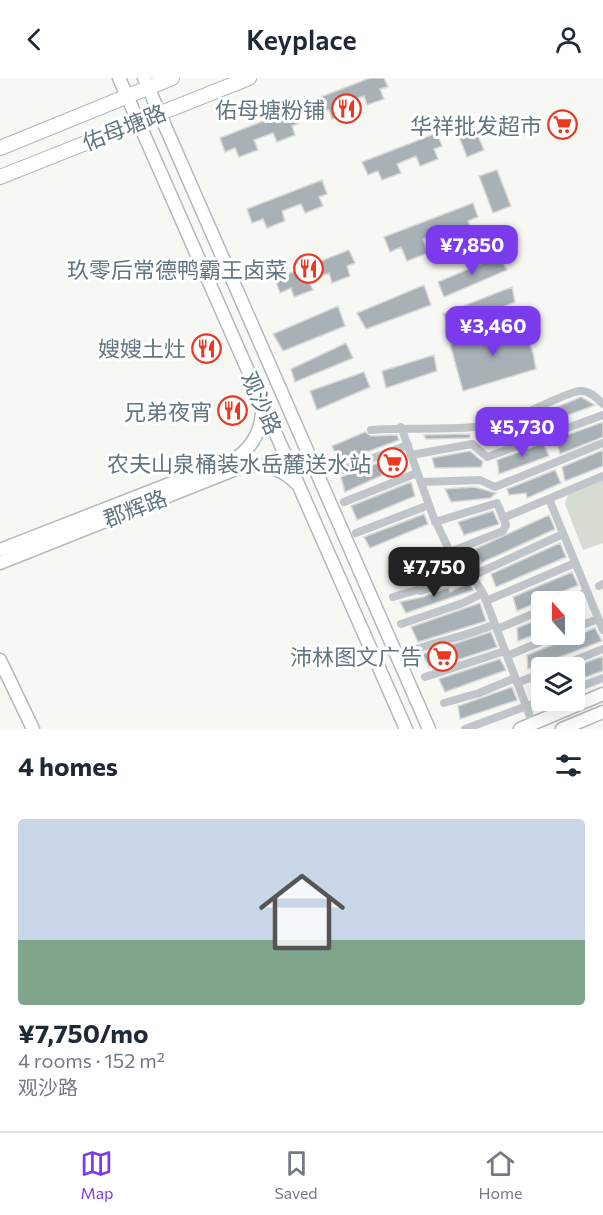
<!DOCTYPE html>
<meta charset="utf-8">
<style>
:root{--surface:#fff;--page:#f6f6f7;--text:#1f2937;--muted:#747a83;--line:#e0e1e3;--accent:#7c3aed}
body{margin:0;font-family:Commissioner,"Noto Sans SC",sans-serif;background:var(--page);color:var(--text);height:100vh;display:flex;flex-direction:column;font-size:22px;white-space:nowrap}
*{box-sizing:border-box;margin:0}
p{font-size:20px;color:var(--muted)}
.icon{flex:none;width:33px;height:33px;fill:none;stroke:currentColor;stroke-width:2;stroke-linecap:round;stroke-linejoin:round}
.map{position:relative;height:651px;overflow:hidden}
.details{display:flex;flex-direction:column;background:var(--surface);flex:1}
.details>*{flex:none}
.needle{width:39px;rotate:339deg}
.controls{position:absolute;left:531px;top:513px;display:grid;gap:12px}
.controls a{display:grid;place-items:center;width:54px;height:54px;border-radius:6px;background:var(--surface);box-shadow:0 6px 24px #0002;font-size:30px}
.price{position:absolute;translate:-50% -51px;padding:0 14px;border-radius:12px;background:var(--accent);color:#fff;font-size:20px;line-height:39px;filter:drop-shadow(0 2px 3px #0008)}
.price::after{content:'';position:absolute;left:50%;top:36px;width:18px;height:14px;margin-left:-9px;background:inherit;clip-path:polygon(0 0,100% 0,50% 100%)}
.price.current{background:#222;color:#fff}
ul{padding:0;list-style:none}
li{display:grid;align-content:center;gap:12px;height:318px;padding:0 18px}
li span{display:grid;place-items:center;height:186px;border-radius:6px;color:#555}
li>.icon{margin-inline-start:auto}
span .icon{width:108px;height:108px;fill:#fffc;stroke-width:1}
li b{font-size:26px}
h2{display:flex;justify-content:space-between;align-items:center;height:72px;padding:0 18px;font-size:26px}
header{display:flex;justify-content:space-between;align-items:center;height:78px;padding:0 18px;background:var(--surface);font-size:27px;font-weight:600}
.tab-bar{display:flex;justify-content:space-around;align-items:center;height:84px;border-top:2px solid var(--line);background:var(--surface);font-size:16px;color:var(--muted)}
.tab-bar a{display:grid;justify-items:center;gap:3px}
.tab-bar .current{color:var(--accent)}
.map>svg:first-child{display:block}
.green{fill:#d7dcd3}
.building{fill:#a7b1b6;stroke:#d9d8d6;stroke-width:1.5}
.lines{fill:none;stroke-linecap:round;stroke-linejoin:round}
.secondary-casing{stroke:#b2b9bd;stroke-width:15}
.primary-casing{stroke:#b1b7ba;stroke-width:16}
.street{stroke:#bfc5c8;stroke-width:8}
.secondary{stroke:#fff;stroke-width:12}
.primary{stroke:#fff;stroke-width:14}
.labels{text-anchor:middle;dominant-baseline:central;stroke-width:6;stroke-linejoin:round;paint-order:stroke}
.poi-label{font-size:22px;fill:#617680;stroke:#fff;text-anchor:end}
.street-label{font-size:22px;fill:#617680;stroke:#fff}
</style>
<header><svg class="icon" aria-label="back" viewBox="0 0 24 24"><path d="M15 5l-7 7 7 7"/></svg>Keyplace<svg class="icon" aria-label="person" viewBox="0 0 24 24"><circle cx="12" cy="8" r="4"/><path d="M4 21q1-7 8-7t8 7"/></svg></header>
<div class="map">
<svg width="603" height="651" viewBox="0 0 603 651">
<rect width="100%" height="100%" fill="#f7f7f4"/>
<path class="green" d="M603 402V465L583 472 565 426 568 417Z"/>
<path class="building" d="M370 0H384L388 9 380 11 384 21 367 27 364 18 347 24 351 34 332 41 329 32 318 36 313 22Z
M294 31 299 45 292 48 295 57 277 64 273 55 254 62 258 72 239 79 235 70 225 74 220 60Z
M470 40 484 72 467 79 454 46Z
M437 55 442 68 434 71 438 81 420 88 416 78 397 86 401 95 382 102 378 93 368 97 362 84Z
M497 92 511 128 493 135 479 98Z
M322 102 327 116 319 119 323 128 305 135 301 126 282 133 285 143 267 150 263 141 252 145 247 131Z
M473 125 478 139 468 143 473 158 452 166 446 152 423 161 428 175 407 183 401 169 390 174 384 159Z
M349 172 355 185 347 188 350 198 332 205 329 195 309 203 313 212 294 219 291 210 280 215 275 201Z
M499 178 507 192 444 219 438 204Z
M424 207 431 227 366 251 357 235Z
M512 209 515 224 451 250 443 236Z
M338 228 345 248 283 273 273 256Z
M522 245 533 275 536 291 463 313 450 266Z
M346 265 353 280 295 304 291 291Z
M434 277 437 293 386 310 382 293Z
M364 294 370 309 317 332 310 313Z
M581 319 595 327 504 361 495 360V352L514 347Z
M603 344V359L560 376 556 361Z
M365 354 371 358 397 357 399 362 339 384 332 368Z
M470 356V360H467L426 361 424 357Z
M543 365 549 378 499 396 497 382Z
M603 372V388L565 403 562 389Z
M470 373 483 384 481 389 435 390 432 380Z
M404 375 407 386 345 414 341 399Z
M555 392 561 405 527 420 526 415 509 417 507 411Z
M411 404 415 418 357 442 351 428Z
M474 409 496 415 490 420 451 424 445 411Z
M493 433 499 446 464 457 458 444Z
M424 436 428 446 370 470 364 459Z
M549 437 555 451 481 485 475 471Z
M560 465 566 479 496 509 491 496Z
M572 494 578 507 517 533 513 519Z
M469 505 473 512 406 535 400 524 423 519 448 509 450 514Z
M480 525 486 543 418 564 411 549Z
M542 540V554L518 563 517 550Z
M595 550 602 563 528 591 527 577Z
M491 554 497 569 439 588 429 589 422 576Z
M603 578V593L574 603V589Z
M500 581 506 592 445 614 439 601Z
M512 609 517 622 460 641 458 628Z"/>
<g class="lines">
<defs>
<path id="secondary" d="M119 0 406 651
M144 0 429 651
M0 472 236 380C254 368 263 349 262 328
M0 485 241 389C262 384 281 390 296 405
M0 582 33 651
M520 651 603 616
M562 651 603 634"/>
<path id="primary" d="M0 70 172 0
M0 99 249 0"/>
</defs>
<use href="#secondary" class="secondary-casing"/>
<use href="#primary" class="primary-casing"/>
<path class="street" d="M401 349 433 438 452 478 471 497 483 515 533 646
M371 352C417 348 470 356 512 341 526 336 569 313 580 313 589 312 597 320 603 326
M411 377 472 366 487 379 603 337
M339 393 408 367
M421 404 480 402 495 409 603 365
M549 421 603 552
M344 424 417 395
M503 440 603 398
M435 444 497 425 506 447 503 453 450 474
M356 455 429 427
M472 498 563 456
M599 508 603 506
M393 519 417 512 421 513 468 494
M486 523 575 485
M563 524 587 514
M401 546 463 525 483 515
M574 550 598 541
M497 551 542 532
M414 572C442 562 468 558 495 546
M507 578 559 556
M556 590 603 571
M425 599 505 573
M517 605 542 595
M574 611 603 600
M444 625 479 615 515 600
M465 651 543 622"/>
<use href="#secondary" class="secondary"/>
<use href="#primary" class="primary"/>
</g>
<defs>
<symbol id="restaurant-ring" viewBox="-11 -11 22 22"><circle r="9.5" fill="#fff" stroke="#ea3821" stroke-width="1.5"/><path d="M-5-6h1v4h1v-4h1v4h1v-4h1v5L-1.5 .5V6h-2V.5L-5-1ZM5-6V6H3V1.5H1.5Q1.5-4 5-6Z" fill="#ea3821"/></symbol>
<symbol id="supermarket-ring" viewBox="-11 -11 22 22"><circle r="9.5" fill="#fff" stroke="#ea3821" stroke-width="1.5"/><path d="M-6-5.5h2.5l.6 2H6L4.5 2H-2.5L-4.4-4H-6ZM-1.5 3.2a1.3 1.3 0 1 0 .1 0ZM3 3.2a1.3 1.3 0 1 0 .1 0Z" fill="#ea3821"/></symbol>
</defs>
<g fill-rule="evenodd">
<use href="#restaurant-ring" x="330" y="14" width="33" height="33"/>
<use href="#supermarket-ring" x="546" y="30" width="33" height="33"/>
<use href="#restaurant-ring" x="292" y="174" width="33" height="33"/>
<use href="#restaurant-ring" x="190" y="254" width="33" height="33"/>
<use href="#restaurant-ring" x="216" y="316" width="33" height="33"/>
<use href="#supermarket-ring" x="376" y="368" width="33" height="33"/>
<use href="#supermarket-ring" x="426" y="562" width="33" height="33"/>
</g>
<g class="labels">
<g class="poi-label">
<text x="325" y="31">佑母塘粉铺</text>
<text x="542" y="47">华祥批发超市</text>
<text x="287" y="191">玖零后常德鸭霸王卤菜</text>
<text x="186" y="270">嫂嫂土灶</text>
<text x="212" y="333">兄弟夜宵</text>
<text x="371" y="385">农夫山泉桶装水岳麓送水站</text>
<text x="422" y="578">沛林图文广告</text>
</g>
<g class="street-label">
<text transform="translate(124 49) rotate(-22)">佑母塘路</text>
<text transform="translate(262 325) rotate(66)">观沙路</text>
<text transform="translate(135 430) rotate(-21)">郡辉路</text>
</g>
</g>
</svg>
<div class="controls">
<a><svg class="needle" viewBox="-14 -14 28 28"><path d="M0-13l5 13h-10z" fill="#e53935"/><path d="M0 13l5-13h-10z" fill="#747a83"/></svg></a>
<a><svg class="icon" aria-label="layers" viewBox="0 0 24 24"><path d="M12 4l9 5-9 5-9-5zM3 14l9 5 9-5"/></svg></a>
</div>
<b class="price" style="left:472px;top:198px">¥7,850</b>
<b class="price" style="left:493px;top:279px">¥3,460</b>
<b class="price" style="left:522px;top:380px">¥5,730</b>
<b class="price current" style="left:434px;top:520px">¥7,750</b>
</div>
<section class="details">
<h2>4 homes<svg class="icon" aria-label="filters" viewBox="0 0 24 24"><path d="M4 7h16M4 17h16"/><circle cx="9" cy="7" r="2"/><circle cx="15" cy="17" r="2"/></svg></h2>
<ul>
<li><span style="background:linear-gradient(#c9d6e8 65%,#7fa58c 0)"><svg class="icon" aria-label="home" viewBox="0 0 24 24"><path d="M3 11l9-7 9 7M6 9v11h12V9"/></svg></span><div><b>¥7,750/mo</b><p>4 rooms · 152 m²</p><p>观沙路</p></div></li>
</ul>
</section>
<nav class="tab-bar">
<a class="current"><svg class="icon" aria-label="map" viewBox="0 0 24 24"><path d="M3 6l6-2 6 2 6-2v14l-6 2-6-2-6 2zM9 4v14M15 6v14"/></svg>Map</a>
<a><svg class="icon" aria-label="saved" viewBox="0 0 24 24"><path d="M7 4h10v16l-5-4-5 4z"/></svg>Saved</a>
<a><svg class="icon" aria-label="home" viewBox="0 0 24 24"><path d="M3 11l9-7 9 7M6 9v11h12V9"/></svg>Home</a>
</nav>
